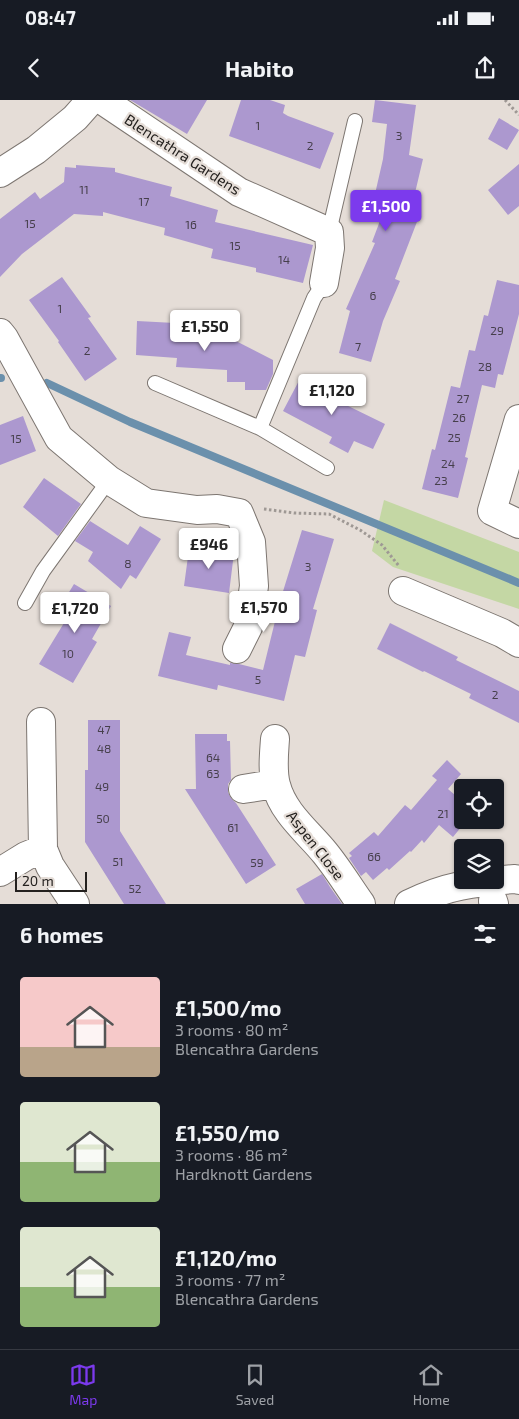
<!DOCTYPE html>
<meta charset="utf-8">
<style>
:root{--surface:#171b24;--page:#242831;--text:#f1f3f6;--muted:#9ea1a6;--line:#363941;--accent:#7c3aed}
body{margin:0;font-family:"Exo 2",sans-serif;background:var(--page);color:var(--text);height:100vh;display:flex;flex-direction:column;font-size:19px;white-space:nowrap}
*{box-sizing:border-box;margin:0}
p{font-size:16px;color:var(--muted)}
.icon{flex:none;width:28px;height:28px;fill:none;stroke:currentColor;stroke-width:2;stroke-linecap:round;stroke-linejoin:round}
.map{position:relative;height:804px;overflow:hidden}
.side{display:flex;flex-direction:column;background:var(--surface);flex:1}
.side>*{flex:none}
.buttons{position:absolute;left:454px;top:679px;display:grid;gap:10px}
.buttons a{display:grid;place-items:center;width:50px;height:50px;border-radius:5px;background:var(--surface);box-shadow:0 1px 4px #0004;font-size:25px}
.scale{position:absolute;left:15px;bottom:12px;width:72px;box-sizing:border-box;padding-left:5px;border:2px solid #24211f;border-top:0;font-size:14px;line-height:18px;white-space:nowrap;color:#24211f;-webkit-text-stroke:4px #e5ddd7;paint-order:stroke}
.price{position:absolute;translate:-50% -42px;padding:0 11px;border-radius:5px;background:#fff;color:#222;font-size:16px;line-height:32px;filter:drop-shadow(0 1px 2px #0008)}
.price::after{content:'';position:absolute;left:50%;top:30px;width:15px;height:11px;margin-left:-8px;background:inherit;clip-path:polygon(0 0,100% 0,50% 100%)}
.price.current{background:var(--accent);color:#fff}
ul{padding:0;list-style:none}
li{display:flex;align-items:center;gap:15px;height:125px;padding:0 20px}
li span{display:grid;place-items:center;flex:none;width:140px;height:100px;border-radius:5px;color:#555}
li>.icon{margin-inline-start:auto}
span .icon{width:60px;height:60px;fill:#fffc;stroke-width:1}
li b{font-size:21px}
h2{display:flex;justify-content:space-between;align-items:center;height:60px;padding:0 20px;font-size:21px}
.status{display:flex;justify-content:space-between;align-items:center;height:35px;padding:0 25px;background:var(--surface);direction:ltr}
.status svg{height:14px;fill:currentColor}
header{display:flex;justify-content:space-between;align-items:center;height:65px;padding:0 20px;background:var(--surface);font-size:22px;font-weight:700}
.tabs{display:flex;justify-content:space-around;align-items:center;height:70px;border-top:1px solid var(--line);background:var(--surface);font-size:14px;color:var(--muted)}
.tabs a{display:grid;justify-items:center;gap:2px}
.tabs .current{color:var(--accent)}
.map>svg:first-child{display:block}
.green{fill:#c4d7a4}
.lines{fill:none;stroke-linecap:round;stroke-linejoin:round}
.stream{stroke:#6b90ac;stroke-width:8}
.building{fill:#ac98cf}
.service-casing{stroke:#7d7671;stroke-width:16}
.minor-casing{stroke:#7d7671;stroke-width:30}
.path{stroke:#9e9894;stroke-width:3;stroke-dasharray:2.5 2.5;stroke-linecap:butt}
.service{stroke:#fff;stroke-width:14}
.minor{stroke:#fff;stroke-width:28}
.labels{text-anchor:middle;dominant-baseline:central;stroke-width:4.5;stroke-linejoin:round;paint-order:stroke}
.number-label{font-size:12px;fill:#463f4b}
.street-label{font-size:15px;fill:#24211f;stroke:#e5ddd7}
</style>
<div class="status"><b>08:47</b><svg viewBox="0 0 49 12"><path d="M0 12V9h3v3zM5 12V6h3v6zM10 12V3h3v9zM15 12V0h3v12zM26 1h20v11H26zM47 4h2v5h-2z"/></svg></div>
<header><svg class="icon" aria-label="back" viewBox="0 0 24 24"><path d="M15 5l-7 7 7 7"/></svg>Habito<svg class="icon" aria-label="share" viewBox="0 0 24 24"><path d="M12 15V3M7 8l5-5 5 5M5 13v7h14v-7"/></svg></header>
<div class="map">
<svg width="519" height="804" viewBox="0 0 519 804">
<rect width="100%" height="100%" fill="#e5ddd7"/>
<path class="green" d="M384 400 519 452V509L393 467 372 451Z"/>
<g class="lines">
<path class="stream" d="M0 278H1
M47 283 130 322 519 483"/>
</g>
<path class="building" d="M130 0H207L187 34Z
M241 0H270L285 5 283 13 288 16 334 33 320 69 229 36Z
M375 0 416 5 409 55 423 59 411 110 420 114 395 179 400 181 383 221 371 262 339 253 350 211 346 209 375 143 372 142 389 97 375 94 383 59 387 24 372 22Z
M499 18 519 30 507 50 488 39Z
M519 64V106L508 115 488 90Z
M76 65 115 68V72L172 87 170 96 218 110 215 122 313 145 303 183 256 172V168L211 158 213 149 164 135 165 128 103 112V116L74 114 22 154 0 177V119L35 92 40 99 64 82 65 67 76 68Z
M62 177 91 217 88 218 117 259 85 281 58 242 59 241 29 200Z
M497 180 519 185V214L503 275 498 274 495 288 482 285 465 357 468 358 458 398 422 389 432 349 435 350 451 286 460 288 469 250 475 251 484 215 488 216Z
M137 221 175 223V225L209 227 226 236V238L232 239 273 260V274L266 290H245V282H227V270L176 267 177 258 136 255Z
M302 275 343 296 340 302 385 324 373 349 354 341 348 353 329 343 332 337 283 311Z
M23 316 36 351 0 365V325Z
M44 378 81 404 58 436 23 407Z
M90 421 128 445 140 426 161 439 136 479 130 475 121 489 88 461 93 452 75 441Z
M302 430 334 439 313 509 317 510 305 557 295 555 284 601 218 585 217 590 158 576 169 532 191 537 186 555 230 565V563L239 564 263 570 280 501Z
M189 449 234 453 229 493 184 486Z
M74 484 111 506 92 539 97 542 73 583 39 564 67 518 57 512Z
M390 523 458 557 456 560 519 591V623L469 598 471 594 424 571 423 572 377 549Z
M88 620H120V731L166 804H124L85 742V670H88Z
M195 634H227V641H230L231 680 228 684V692L231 698 236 703 276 765 246 784 185 689H196Z
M447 660 461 674 448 689 462 701V726L453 737 439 725 424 743 422 740 411 752 410 751 389 770 387 768 373 780 366 772 361 776 349 758 352 756 349 753 374 732 378 736 405 705 411 710 437 680 432 676Z
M322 774 330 787 342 804H305L296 789Z"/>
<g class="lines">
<defs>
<path id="service" d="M329 132 355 21
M155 283 260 328 327 368
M260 328 314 198 324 183
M25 503 43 471 109 380"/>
<path id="minor" d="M102 0 239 92 329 132 330 148 324 183
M0 73 36 50 75 18 91 0
M0 233 4 238 59 338 109 380 146 403 197 410 217 409 239 413 251 442 254 486 248 527 237 549
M519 319 492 411 519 424
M403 491 502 533 519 543
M41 622 43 749 50 766 75 804
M275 639C274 654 272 671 276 685 283 713 308 732 325 753 338 769 349 787 361 804
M243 689 275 684
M0 772 26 756 43 749
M493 801 494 804
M409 804C445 786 475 782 515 779L519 780"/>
</defs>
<use href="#service" class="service-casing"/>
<use href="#minor" class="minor-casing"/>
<path class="path" d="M505 0 519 15
M264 409 294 413 329 414 360 430 382 445 399 466"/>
<use href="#service" class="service"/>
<use href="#minor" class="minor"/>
</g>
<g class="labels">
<g class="number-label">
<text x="258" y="25">1</text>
<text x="399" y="35">3</text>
<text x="310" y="45">2</text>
<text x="84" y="89">11</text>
<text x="144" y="101">17</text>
<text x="30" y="123">15</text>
<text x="191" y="124">16</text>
<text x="235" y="145">15</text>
<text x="284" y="159">14</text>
<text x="373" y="195">6</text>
<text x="60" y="208">1</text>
<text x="497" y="230">29</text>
<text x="358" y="246">7</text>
<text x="87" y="250">2</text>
<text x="485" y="266">28</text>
<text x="463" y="298">27</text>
<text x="459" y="317">26</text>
<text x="454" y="337">25</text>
<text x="16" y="338">15</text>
<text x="448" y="363">24</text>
<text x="441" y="380">23</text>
<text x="128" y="463">8</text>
<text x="308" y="466">3</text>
<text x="68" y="553">10</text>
<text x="258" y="579">5</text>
<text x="495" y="594">2</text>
<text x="104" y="629">47</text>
<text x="104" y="648">48</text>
<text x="213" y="657">64</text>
<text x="213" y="673">63</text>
<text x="102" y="686">49</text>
<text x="443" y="713">21</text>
<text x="103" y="718">50</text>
<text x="233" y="727">61</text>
<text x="374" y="756">66</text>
<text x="118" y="761">51</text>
<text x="257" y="762">59</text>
<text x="135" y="788">52</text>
</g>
<g class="street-label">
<text transform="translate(183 54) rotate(33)">Blencathra Gardens</text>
<text transform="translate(316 745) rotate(52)">Aspen Close</text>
</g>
</g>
</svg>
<div class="buttons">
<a><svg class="icon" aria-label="locate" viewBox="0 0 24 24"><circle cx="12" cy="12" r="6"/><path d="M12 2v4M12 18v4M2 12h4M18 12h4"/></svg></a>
<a><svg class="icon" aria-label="layers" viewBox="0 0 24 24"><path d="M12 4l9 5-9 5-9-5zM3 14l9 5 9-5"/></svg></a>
</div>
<div class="scale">20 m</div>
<b class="price current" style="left:386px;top:132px">£1,500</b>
<b class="price" style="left:205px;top:252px">£1,550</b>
<b class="price" style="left:332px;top:316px">£1,120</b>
<b class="price" style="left:209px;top:470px">£946</b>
<b class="price" style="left:264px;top:533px">£1,570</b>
<b class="price" style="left:75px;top:534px">£1,720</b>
</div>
<section class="side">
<h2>6 homes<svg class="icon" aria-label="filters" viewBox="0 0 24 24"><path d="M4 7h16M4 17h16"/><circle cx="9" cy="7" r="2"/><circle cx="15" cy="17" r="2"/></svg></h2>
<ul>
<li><span style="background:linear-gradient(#f6c9c9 70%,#b9a48a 0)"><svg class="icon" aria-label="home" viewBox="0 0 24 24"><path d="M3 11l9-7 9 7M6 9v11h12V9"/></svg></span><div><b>£1,500/mo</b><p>3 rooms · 80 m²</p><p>Blencathra Gardens</p></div></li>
<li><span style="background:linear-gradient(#dfe7d0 60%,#8fb573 0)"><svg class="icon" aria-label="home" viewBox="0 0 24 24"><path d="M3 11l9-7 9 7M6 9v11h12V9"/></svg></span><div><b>£1,550/mo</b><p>3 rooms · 86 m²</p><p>Hardknott Gardens</p></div></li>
<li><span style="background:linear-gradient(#dfe7d0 60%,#8fb573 0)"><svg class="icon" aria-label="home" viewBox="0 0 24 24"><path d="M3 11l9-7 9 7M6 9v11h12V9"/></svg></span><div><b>£1,120/mo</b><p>3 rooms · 77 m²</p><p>Blencathra Gardens</p></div></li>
</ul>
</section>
<nav class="tabs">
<a class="current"><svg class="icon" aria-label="map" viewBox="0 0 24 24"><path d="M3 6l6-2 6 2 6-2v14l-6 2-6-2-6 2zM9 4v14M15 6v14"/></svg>Map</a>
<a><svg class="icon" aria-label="saved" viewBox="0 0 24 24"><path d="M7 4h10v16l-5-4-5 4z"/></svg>Saved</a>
<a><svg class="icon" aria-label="home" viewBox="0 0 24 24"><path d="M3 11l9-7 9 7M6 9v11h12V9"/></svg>Home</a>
</nav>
